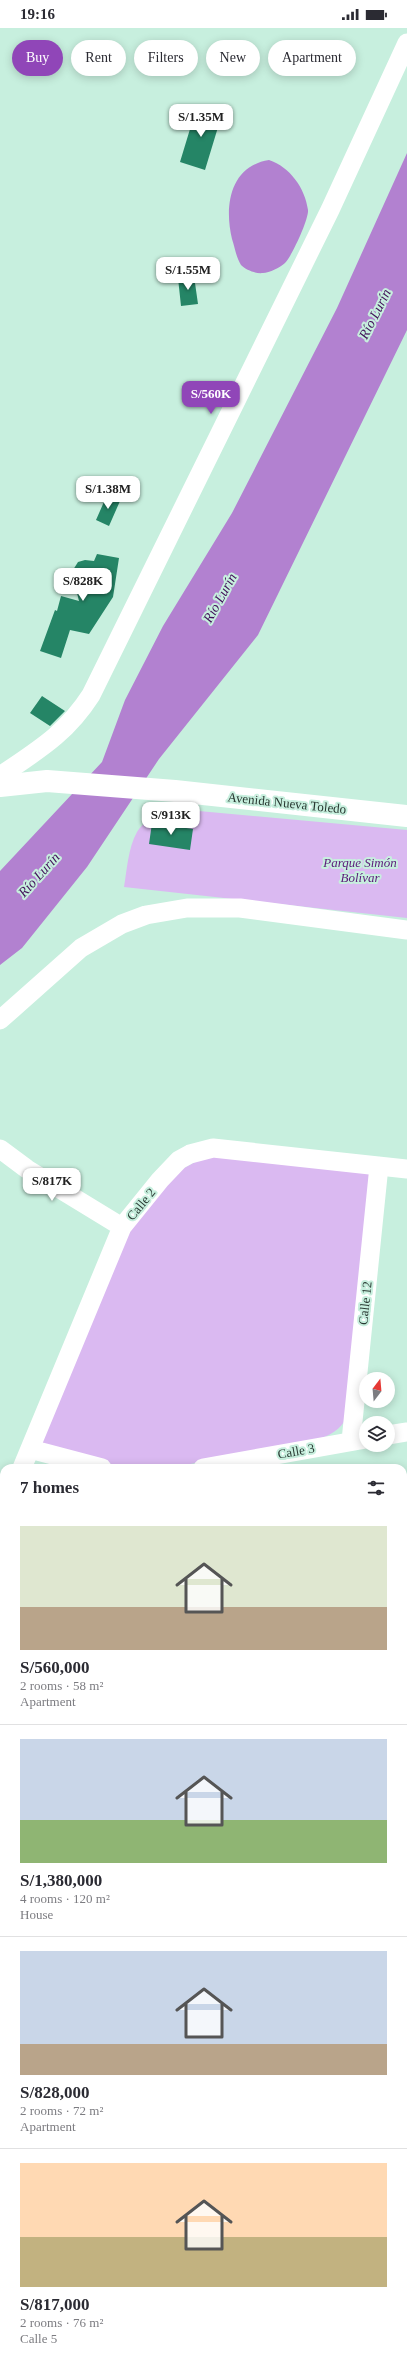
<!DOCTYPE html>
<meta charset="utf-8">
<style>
:root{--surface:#fff;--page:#f2f2f3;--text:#2b2b33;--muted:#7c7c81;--line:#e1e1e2;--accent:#9046b8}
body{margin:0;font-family:"Times New Roman",serif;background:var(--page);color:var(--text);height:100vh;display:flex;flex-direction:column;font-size:15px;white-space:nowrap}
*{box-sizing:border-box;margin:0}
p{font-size:13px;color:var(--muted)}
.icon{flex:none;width:22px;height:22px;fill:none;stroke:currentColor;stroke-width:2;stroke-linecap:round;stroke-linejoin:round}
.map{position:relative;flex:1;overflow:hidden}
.drawer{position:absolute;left:0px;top:1436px;width:407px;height:904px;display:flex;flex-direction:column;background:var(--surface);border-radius:12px 12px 0 0;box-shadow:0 2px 10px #0003}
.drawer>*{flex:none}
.hud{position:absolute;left:12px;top:12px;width:383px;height:36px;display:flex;gap:8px}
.needle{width:26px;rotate:16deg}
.fabs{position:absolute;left:359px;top:1344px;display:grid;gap:8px}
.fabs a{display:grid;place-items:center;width:36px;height:36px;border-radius:50%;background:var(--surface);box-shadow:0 2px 10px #0003;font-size:20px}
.price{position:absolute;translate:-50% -34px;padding:0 9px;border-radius:8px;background:#fff;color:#222;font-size:13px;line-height:26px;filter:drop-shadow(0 1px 2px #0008)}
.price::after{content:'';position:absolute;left:50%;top:24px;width:12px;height:9px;margin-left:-6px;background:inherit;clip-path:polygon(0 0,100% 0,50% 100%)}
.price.on{background:var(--accent);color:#fff}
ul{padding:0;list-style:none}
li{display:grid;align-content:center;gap:8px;height:212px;padding:0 20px}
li+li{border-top:1px solid var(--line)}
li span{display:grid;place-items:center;height:124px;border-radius:0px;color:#555}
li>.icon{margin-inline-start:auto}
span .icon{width:72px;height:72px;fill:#fffc;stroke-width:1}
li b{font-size:17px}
h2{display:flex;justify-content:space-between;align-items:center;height:48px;padding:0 20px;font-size:17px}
.chip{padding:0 14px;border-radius:18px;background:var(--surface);box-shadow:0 2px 10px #0003;font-size:14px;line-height:36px}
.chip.on{background:var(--accent);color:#fff}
.status{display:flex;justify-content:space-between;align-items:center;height:28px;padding:0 20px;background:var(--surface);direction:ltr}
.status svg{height:11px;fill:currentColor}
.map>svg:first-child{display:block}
.green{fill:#dab9f1}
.water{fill:#b281d0}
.building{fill:#258566}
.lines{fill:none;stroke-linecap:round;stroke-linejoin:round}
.minor{stroke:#fff;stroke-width:19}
.major{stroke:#fff;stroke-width:22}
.labels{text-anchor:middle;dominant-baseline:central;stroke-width:4;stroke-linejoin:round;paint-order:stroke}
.street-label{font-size:13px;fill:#283831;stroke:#c7efde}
.park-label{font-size:13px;font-style:italic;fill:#5a1a79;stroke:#c7efde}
.water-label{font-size:14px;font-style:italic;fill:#411159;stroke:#c7efde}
</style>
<div class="status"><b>19:16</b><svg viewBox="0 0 49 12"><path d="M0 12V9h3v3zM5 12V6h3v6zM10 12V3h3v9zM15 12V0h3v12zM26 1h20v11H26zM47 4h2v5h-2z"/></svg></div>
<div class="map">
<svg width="407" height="2340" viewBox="0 0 407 2340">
<rect width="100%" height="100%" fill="#c7efde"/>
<path class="green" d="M166 780 407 802V890L124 859C127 842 128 820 137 804 143 794 156 786 166 780Z
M210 1126 371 1143 347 1389C340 1402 331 1407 316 1412L169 1440H129L36 1419 131 1200 171 1147Z
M4 1838V1911L0 1906V1839Z"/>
<path class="water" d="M407 125V302L258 607 159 731 87 839 22 920 0 937V843L102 734 125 672 163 598 232 485 337 280Z
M269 132C290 139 305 160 308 182 309 191 292 228 285 235 281 239 269 245 263 245 256 246 246 242 241 237 236 229 235 220 232 211 224 178 230 138 269 132Z"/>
<path class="building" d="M197 78 222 86 205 142 180 134Z
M194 248 198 276 181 278 178 250Z
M107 467 120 473 109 498 96 492Z
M97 526 119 530 113 569 89 606 70 602 61 630 40 623 55 582 57 583 61 568 79 573 73 549V542L78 534 85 532 94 533Z
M42 668 65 683 50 698 30 685Z
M152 795 193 801 190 822 149 816Z"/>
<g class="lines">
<path class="minor" d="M0 748C38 722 66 706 91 667L330 182 407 15
M0 992 81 920 122 896 146 887 187 880H240L407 902
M0 1121 27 1141 122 1199
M388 1407 407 1404
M351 1413 379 1138
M30 1421 102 1440
M22 1440 122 1199 160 1152 179 1132 190 1126 213 1120 407 1141
M203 1440 366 1411
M0 1494 4 1484
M0 1573 4 1574
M403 1708 407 1713
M0 1829H4
M0 1919 4 1923"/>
<path class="major" d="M0 758 47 753 175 763 407 788"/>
</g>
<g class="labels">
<g class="street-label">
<text transform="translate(287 775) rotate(6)">Avenida Nueva Toledo</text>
<text transform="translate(141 1176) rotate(-51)">Calle 2</text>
<text transform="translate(365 1275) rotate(-84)">Calle 12</text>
<text transform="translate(296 1423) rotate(-10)">Calle 3</text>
</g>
<g class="park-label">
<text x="360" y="834">Parque Simón<tspan x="360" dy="15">Bolívar</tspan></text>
</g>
<g class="water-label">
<text transform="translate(375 286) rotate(-63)">Río Lurín</text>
<text transform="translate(220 570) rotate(-61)">Río Lurín</text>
<text transform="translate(39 847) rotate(-48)">Río Lurín</text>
</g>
</g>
</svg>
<div class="fabs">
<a><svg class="needle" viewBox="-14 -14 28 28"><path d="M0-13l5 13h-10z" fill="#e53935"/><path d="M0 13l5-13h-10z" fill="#7c7c81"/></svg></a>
<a><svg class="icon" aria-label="layers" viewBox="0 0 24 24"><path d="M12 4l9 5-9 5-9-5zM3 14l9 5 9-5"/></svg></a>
</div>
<b class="price" style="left:201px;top:110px">S/1.35M</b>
<b class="price" style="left:188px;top:263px">S/1.55M</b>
<b class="price on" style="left:211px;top:387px">S/560K</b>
<b class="price" style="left:108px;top:482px">S/1.38M</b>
<b class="price" style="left:83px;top:574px">S/828K</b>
<b class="price" style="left:171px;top:808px">S/913K</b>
<b class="price" style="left:52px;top:1174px">S/817K</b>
<div class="hud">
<a class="chip on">Buy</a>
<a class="chip">Rent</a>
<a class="chip">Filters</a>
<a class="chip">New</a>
<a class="chip">Apartment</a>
</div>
<section class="drawer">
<h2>7 homes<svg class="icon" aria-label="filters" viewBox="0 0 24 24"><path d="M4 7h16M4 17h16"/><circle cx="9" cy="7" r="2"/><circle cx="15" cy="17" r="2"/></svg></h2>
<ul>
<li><span style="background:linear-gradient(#dfe7d0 65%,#b9a48a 0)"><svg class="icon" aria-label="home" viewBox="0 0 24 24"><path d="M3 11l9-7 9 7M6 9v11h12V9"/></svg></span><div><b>S/560,000</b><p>2 rooms · 58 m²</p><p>Apartment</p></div></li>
<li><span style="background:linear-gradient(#c9d6e8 65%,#8fb573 0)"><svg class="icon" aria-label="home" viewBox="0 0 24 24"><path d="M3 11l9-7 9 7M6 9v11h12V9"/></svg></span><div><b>S/1,380,000</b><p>4 rooms · 120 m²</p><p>House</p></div></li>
<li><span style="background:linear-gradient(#c9d6e8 75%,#b9a48a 0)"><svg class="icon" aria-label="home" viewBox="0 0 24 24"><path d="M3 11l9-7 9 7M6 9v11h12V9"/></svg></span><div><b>S/828,000</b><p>2 rooms · 72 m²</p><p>Apartment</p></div></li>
<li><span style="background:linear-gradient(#ffd9b3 60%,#c2b280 0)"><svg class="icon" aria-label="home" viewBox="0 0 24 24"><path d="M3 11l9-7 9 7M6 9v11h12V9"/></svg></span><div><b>S/817,000</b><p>2 rooms · 76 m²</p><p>Calle 5</p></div></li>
</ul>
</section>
</div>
